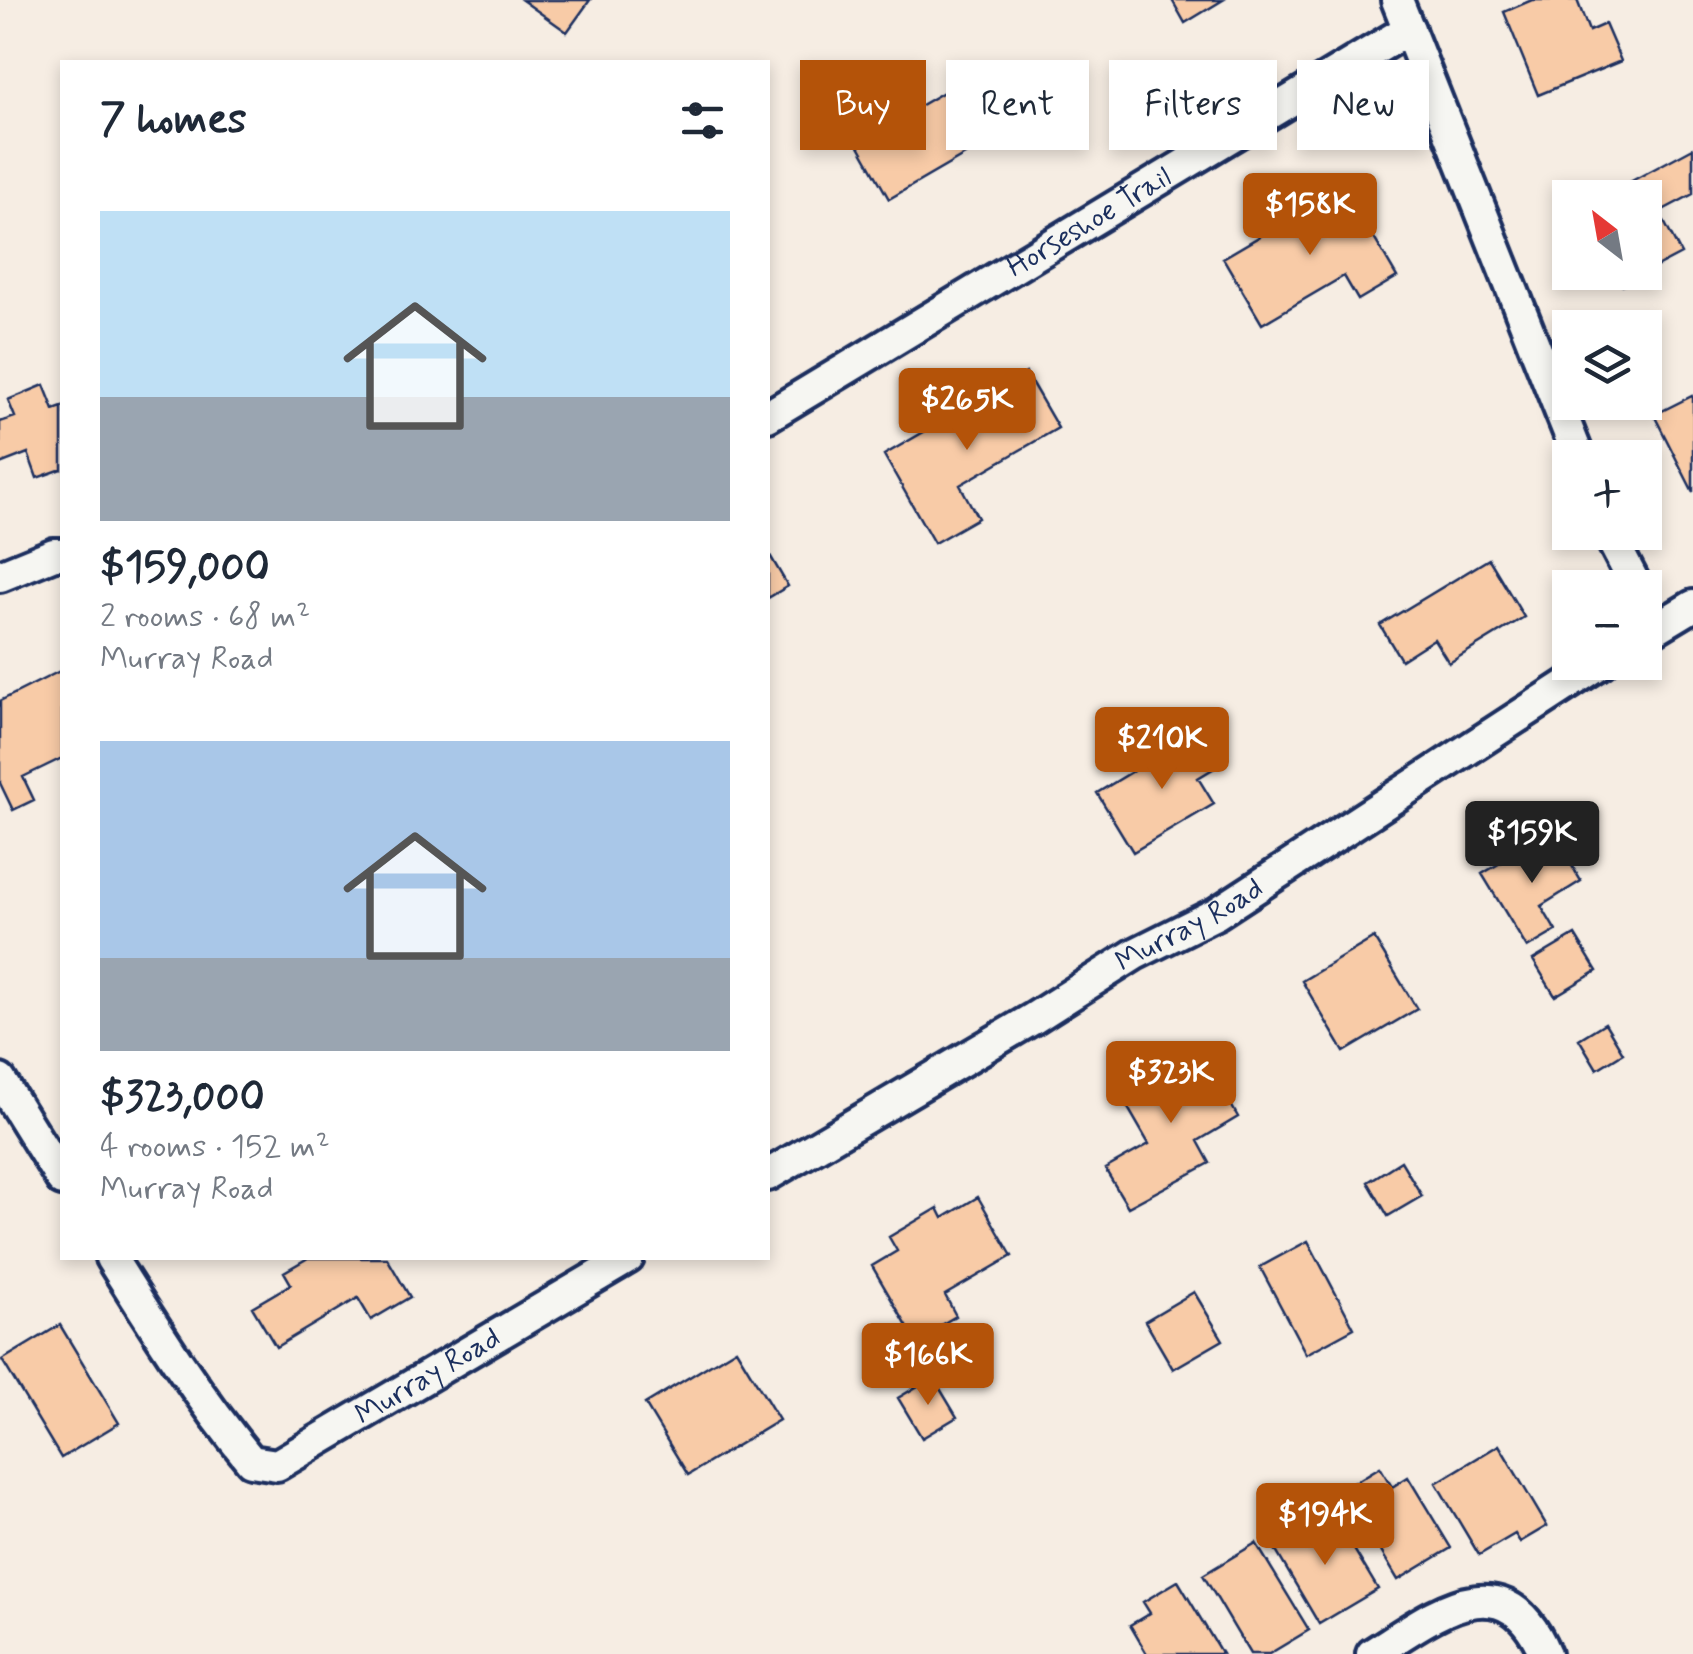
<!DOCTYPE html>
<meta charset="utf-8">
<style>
:root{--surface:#fff;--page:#f6f6f7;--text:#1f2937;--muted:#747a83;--accent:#b45309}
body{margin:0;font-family:Mynerve,sans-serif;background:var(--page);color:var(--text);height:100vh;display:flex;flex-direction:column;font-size:38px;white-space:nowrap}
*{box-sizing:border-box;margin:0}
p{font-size:32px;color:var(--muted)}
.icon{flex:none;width:55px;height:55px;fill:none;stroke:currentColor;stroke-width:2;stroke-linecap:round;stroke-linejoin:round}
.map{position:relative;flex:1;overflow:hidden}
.panel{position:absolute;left:60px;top:60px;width:710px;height:1200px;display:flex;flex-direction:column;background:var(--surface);border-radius:0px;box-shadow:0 5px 15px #0003}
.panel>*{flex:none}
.top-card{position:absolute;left:800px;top:60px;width:742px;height:90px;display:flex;gap:20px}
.needle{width:65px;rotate:329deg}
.fabs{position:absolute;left:1552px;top:180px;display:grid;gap:20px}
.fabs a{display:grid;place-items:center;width:110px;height:110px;border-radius:0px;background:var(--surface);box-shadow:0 5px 15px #0003;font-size:50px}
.price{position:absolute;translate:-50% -85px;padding:0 22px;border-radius:10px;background:var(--accent);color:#fff;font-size:32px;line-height:65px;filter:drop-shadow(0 2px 5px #0008)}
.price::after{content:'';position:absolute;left:50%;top:60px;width:30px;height:22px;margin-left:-15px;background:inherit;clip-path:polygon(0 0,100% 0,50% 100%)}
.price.on{background:#222;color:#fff}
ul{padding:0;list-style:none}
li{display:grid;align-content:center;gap:20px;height:530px;padding:0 40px}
li span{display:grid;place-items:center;height:310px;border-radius:0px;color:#555}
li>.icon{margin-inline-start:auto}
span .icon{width:180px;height:180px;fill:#fffc;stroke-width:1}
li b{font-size:42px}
h2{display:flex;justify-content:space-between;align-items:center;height:120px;padding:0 40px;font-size:42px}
.chip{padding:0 35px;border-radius:0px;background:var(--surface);box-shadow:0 5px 15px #0003;font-size:35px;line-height:90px}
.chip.on{background:var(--accent);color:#fff}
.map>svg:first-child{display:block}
.building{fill:#f8cba7;stroke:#1b2f5e;stroke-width:2.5}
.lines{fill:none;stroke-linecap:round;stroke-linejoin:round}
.street-casing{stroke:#1b2f5e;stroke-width:38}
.street{stroke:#f6f6f2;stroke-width:30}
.labels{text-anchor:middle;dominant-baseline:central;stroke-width:8;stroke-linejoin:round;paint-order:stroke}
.street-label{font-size:30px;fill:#1b2f5e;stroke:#f6f6f2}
</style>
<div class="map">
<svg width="1693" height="1654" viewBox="0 0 1693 1654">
<rect width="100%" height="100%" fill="#f6ede3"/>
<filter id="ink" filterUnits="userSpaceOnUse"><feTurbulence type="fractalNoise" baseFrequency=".01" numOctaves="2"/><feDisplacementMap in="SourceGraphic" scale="20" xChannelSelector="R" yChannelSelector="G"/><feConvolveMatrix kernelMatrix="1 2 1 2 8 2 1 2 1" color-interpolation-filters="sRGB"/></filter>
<g filter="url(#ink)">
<path class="building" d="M522 0H590L567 32Z
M1172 0H1223L1185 23Z
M1532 0H1577L1589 31 1605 24 1621 61 1538 95 1504 12Z
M956 85 989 141 889 199 857 142Z
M1693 148V194L1659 212 1681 254 1622 285 1616 272H1645V198H1600Z
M1344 187 1397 277 1358 300 1344 276 1262 324 1223 258Z
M1026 373 1058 428 960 485 978 518 934 543 884 455Z
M44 385 54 410 62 407V469L37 478 28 453 0 464V422L15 417 8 400Z
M1692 396 1693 398V492L1654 415Z
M768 552 788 586 768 598Z
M1489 559 1524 617 1449 663 1434 639 1401 660 1380 625Z
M62 670V758L23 777 34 800 13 810 0 783V701Z
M1201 730 1221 764 1198 778 1214 804 1133 852 1097 793Z
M1552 832 1581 881 1541 906 1556 931 1527 948 1482 874Z
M1575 935 1597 971 1555 996 1533 960Z
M1374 938 1417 1009 1344 1052 1302 981Z
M1605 1023 1623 1053 1597 1069 1579 1039Z
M1199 1048 1238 1117 1198 1141 1210 1163 1128 1207 1105 1169 1149 1144 1120 1094Z
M1401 1161 1422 1196 1388 1216 1368 1182Z
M978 1197 1012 1256 945 1295 956 1316 915 1340 872 1266 897 1251 889 1237 938 1208 943 1218Z
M1308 1241 1354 1328 1306 1354 1260 1267Z
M308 1258H387L410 1297 371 1320 358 1298 276 1347 252 1307 291 1284 284 1272Z
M1194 1292 1223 1340 1173 1369 1145 1321Z
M60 1325 119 1423 61 1458 2 1360Z
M736 1349 779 1420 688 1475 645 1404Z
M933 1377 957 1417 922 1438 898 1398Z
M1499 1445 1547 1526 1520 1542 1515 1534 1479 1555 1436 1483Z
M1380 1467 1392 1487 1408 1477 1451 1548 1398 1580 1344 1489Z
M1331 1511 1378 1589 1319 1624 1273 1546Z
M1256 1543 1309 1630 1269 1654H1250L1203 1575Z
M1178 1581 1222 1654H1147L1130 1625 1150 1613 1143 1602Z"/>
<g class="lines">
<defs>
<g id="street">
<path d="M1397 0 1579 458"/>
<path id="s1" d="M768 416 1409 29"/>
<path d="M1608 532 1637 588"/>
<path d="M0 576 54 554H62"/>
<path d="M1645 635 1693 606"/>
<path d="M0 1080 62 1180"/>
<path id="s2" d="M768 1175 1034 1018 1135 954 1217 913 1602 662"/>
<path id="s3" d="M111 1258C155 1328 198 1397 251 1461L277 1465 628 1258"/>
<path d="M1372 1654C1433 1616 1504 1556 1545 1654"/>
</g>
</defs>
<use href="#street" class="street-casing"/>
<use href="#street" class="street"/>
</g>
</g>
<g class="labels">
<g class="street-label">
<text stroke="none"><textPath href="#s1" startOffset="375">Horseshoe Trail</textPath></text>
<text stroke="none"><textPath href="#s2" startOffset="490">Murray Road</textPath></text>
<text stroke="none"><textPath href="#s3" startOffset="448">Murray Road</textPath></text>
</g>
</g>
</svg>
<div class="fabs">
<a><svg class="needle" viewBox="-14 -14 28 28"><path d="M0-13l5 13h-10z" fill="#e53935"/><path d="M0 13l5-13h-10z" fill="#747a83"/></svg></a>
<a><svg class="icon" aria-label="layers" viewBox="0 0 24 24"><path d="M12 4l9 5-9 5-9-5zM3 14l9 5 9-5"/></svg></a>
<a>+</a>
<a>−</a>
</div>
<b class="price" style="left:1310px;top:258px">$158K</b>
<b class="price" style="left:967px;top:453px">$265K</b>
<b class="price" style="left:1162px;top:792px">$210K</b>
<b class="price on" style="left:1532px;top:886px">$159K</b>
<b class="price" style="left:1171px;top:1126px">$323K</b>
<b class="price" style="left:928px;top:1408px">$166K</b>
<b class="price" style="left:1325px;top:1568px">$194K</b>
<div class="top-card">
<a class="chip on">Buy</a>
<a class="chip">Rent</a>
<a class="chip">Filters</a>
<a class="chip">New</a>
</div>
<section class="panel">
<h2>7 homes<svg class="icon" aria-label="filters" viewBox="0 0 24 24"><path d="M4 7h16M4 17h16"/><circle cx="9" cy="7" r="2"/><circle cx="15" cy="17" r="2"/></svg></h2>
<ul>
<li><span style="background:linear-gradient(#bfe0f5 60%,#9aa5b1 0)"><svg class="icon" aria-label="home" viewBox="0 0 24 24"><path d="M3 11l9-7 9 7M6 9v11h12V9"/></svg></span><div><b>$159,000</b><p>2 rooms · 68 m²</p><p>Murray Road</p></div></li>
<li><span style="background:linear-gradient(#a9c7e8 70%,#9aa5b1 0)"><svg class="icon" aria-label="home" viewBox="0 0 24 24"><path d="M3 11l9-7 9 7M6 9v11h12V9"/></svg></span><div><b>$323,000</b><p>4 rooms · 152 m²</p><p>Murray Road</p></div></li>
</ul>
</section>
</div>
